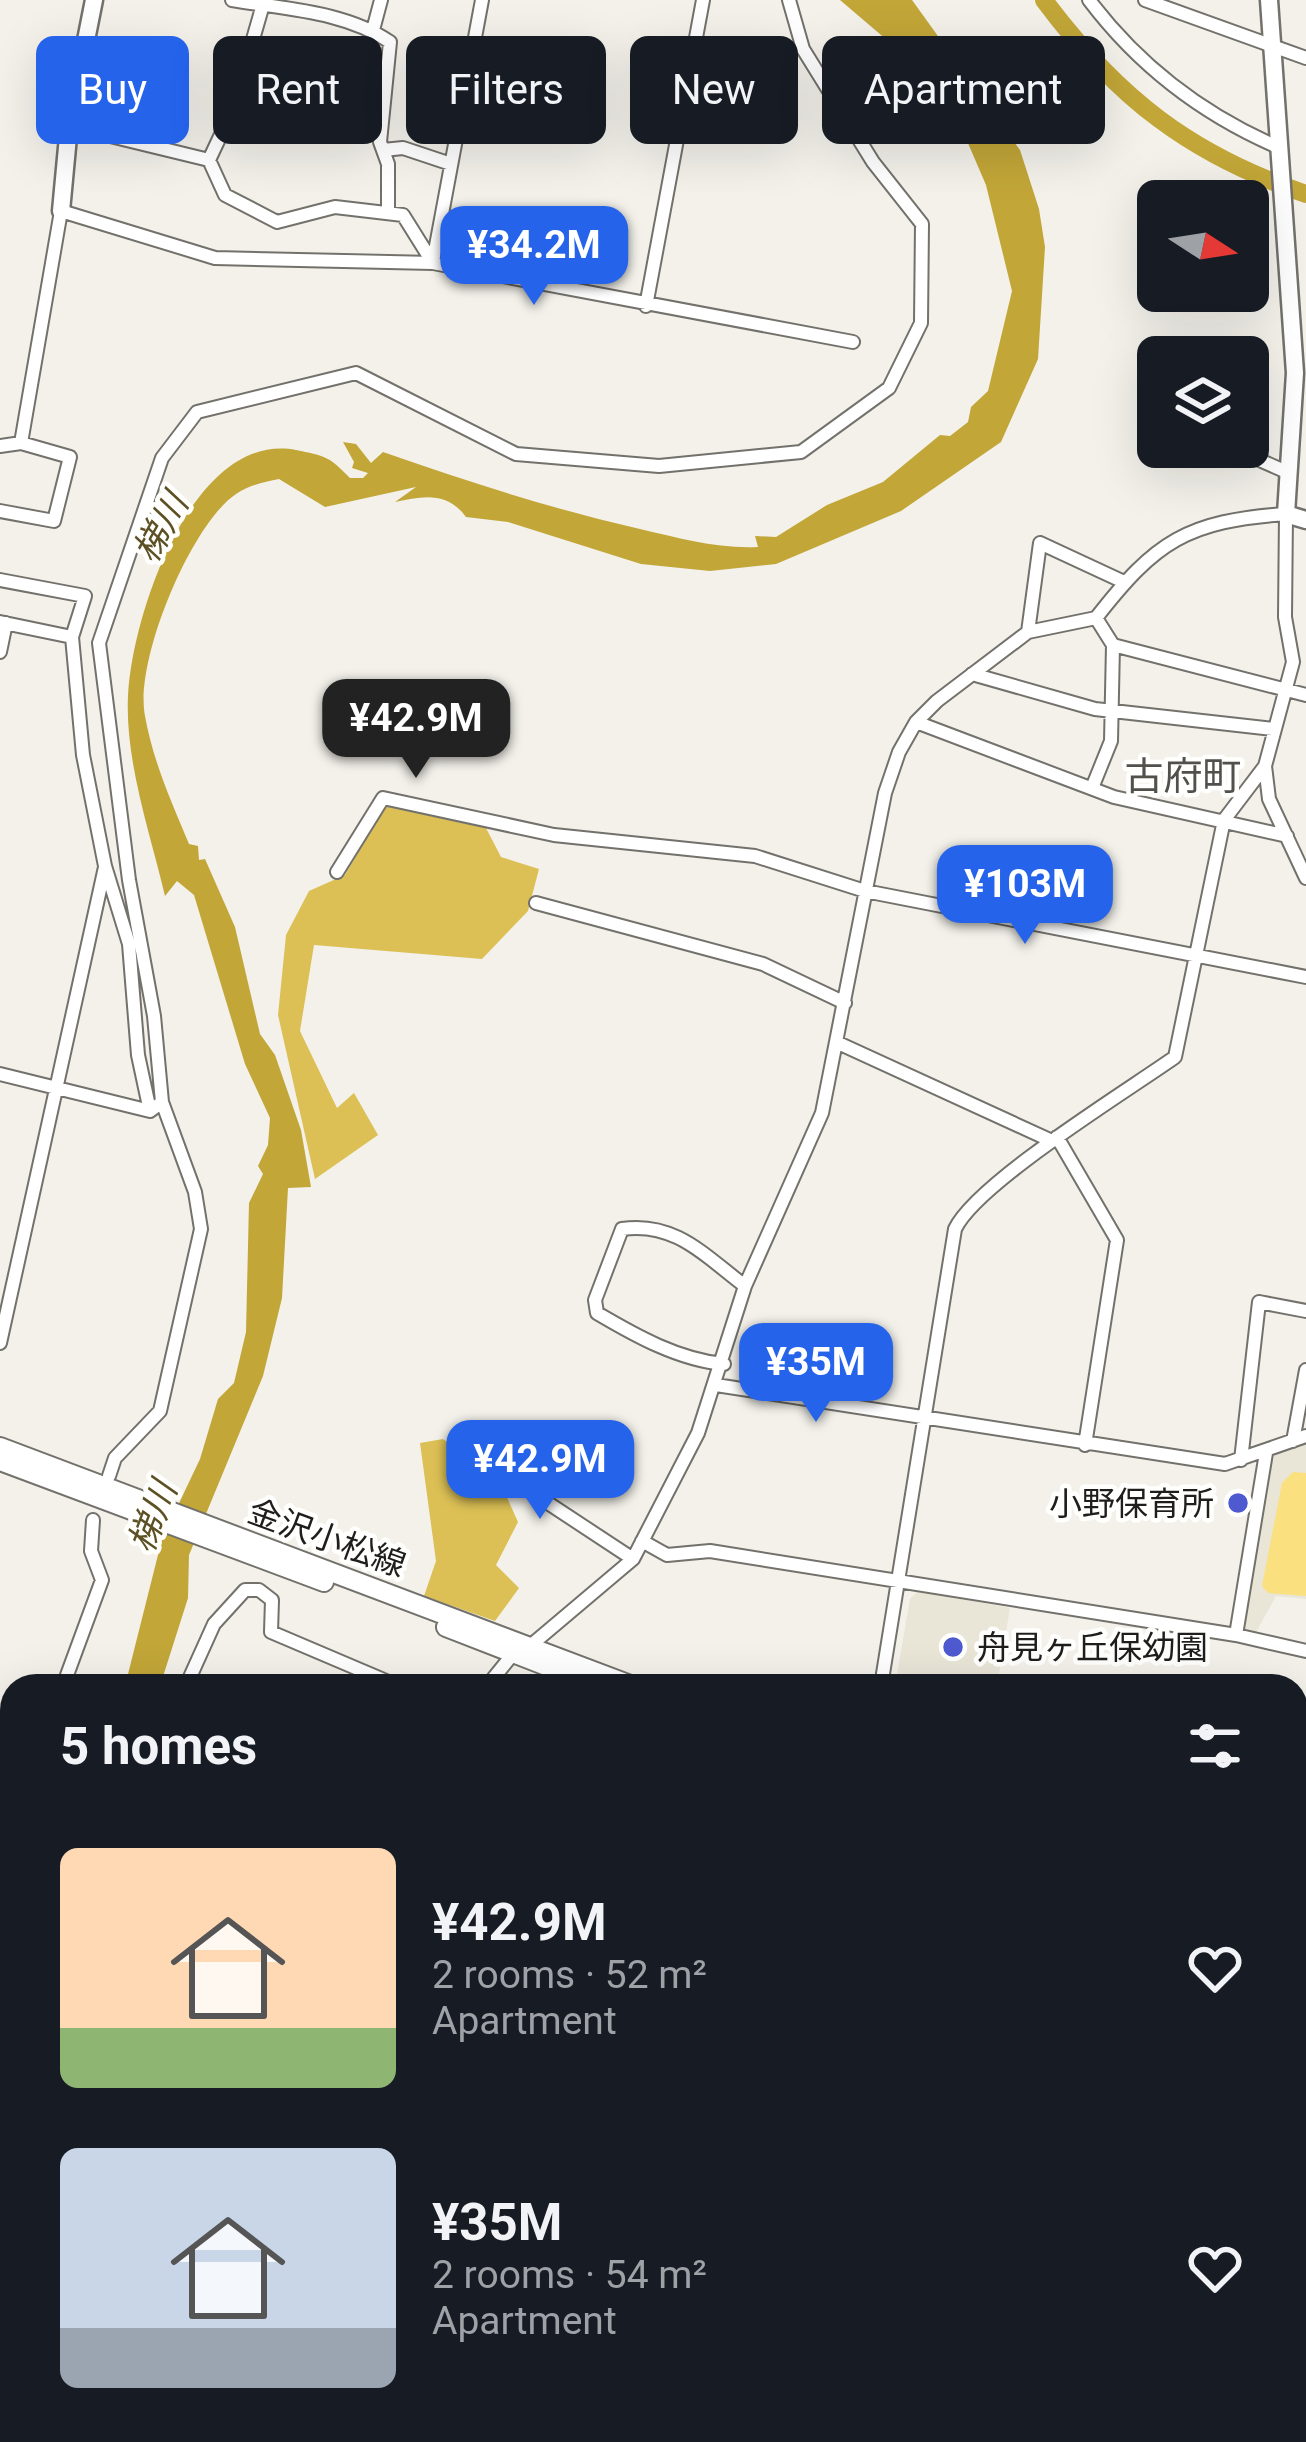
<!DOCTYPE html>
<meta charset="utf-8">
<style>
:root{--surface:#171b24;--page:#242831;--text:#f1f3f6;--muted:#9ea1a6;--accent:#2563eb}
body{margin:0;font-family:Roboto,"Noto Sans JP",sans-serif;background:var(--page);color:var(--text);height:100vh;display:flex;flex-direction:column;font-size:45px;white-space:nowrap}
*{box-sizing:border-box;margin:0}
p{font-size:39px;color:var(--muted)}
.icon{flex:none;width:66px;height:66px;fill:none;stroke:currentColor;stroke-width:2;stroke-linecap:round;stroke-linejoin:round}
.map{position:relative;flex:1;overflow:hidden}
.side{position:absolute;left:0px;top:1674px;width:1308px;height:768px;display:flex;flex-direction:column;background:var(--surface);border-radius:36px 36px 0 0;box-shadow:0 12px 48px #0002}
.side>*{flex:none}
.top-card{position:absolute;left:36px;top:36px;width:1236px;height:108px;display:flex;gap:24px}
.needle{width:78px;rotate:102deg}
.controls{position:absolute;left:1137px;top:180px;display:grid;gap:24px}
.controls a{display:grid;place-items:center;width:132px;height:132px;border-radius:18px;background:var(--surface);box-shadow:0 12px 48px #0002;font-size:60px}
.price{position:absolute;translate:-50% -102px;padding:0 27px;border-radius:24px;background:var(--accent);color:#fff;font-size:39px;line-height:78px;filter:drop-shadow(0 3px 6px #0008)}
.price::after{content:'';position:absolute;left:50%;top:72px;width:36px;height:27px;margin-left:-18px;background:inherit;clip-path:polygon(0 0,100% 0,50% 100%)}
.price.active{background:#222;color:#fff}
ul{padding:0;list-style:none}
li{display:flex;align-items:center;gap:36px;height:300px;padding:0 60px}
li span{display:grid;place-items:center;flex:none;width:336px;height:240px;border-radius:18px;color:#555}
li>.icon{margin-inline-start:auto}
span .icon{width:144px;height:144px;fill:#fffc;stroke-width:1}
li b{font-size:51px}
h2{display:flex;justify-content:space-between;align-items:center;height:144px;padding:0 60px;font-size:51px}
.chip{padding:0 42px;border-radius:18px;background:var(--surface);box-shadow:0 12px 48px #0002;font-size:42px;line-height:108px}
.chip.active{background:var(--accent);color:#fff}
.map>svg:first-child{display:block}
.built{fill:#e9e5d7}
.green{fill:#fae07e}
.forest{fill:#dcc055}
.water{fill:#c2a638}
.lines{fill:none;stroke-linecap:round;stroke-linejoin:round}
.stream{stroke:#c2a638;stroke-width:3}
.river{stroke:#c2a638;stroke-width:18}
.street-casing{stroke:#73716b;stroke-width:16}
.secondary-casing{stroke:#73716b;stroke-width:21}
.primary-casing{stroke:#73716b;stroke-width:22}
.street{stroke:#fff;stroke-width:12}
.secondary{stroke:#fff;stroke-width:16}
.primary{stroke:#fff;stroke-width:18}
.poi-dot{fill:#505ad0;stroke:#fffffd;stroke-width:4.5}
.labels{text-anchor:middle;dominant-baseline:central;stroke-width:9;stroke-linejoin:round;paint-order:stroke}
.poi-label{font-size:33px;fill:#1f1e1b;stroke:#fffffd;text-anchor:end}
.street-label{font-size:33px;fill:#1f1e1b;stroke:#fffffd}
.water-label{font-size:36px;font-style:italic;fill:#5c5024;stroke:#fffffd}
.quarter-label{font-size:39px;fill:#52504a;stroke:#fffffd}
</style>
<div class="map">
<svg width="1306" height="2442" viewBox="0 0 1306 2442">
<rect width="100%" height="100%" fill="#f3f1ea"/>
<path class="built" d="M1306 1442V1599L1276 1596 1254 1636 1239 1632 1267 1455Z
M918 1591 1010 1608 997 1686H895L910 1599Z"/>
<path class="green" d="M1293 1472 1306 1473V1596L1268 1593 1262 1586 1282 1483Z"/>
<path class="forest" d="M385 806 486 828 501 857 539 869 528 911 482 959 314 945 300 1031 337 1108 354 1093 378 1135 315 1179 278 1015 286 935 309 891 345 875Z
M443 1439 501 1484 518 1522 496 1565 519 1588 495 1621 424 1596 436 1561 420 1443Z"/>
<path class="water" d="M840 0H912L1020 150 1039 209 1045 247 1038 359 1001 442 901 511 776 564 710 571 641 564 508 522 466 517C447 491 423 496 395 502L416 487 325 507 279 479C264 482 249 485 236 494 191 524 134 661 145 716 153 761 171 801 189 844L198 846 199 860 205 859 235 927 260 1034 275 1055 301 1130 311 1187 288 1188 282 1298 263 1376 189 1555 188 1598 160 1686H125L162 1539 200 1459 218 1399 234 1383 246 1332 249 1203 263 1174 258 1166 268 1145 270 1118 245 1064 194 895 177 881 165 896C150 832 125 762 128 696 132 613 194 430 296 450 324 456 328 455 350 478H363L368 473 352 468 354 462 343 442 356 444 371 463 383 452C469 482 552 509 640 529 679 538 718 549 758 547L755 536 776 537 827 505 883 482 940 435 950 436 968 422 971 407 988 391 1012 291 986 185 949 99 932 90 915 64Z"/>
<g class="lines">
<path class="stream" d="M1296 2357 1306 2352
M1121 2442 1146 2430"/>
<path class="river" d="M1044 0C1117 98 1191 155 1306 194"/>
<defs>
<path id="street" d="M232 0C283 9 345 11 390 42L380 142 388 164V210
M1089 0C1139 66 1205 116 1280 148
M1145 0 1306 58
M373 30 381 0
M69 126 209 160 225 195 277 222 335 207 403 215 433 263
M383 150 403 148 451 164
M209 160 233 109 264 1
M433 262 482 0
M646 306 703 0
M1146 405 1158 412
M21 443 61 211 215 258 433 263 853 342
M0 446 21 443 70 457 54 521 0 511
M1230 447 1289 473
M0 580 85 596 72 637 83 755 105 866 129 944 138 1055 150 1111
M0 622 72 637
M1028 632 1040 543 1124 582
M1113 645 1306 695
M0 652 6 623
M972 674 1095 709 1273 729
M916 722 1114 797 1287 836
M1092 788 1111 741 1113 645 1096 618
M337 872 383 798 554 835 755 856 865 891 1306 977
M536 903 763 964 845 1003
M836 1042 1052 1141
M0 1074 150 1111 162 1102 195 1192 201 1229 160 1411 115 1458 109 1476
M162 1102 154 1016 129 880 99 643 162 458 197 412 356 373 516 454 659 466 801 452 889 388 921 323 922 224 873 162 803 49 789 0
M1057 1137 1117 1240 1085 1445
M0 1343 105 867
M724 1364C679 1360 636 1336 597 1313L595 1300 622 1229C675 1221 705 1256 745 1286
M716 1385 1225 1464 1306 1436
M1293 1441 1306 1370
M469 1451 633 1559
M1241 1460 1259 1302 1306 1311
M642 1541 667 1555 710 1551 1236 1635 1306 1651
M1236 1635 1266 1453
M530 1646 633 1559 698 1433 745 1286 822 1113 885 793 899 752 916 722 937 701 1028 632 1096 618C1156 541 1187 521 1286 514L1285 617 1293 662 1265 766 1269 799 1306 878
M63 1686 102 1580 91 1551 93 1520
M186 1686 214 1624 245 1590H259L272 1600 271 1632 398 1686
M487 1686 513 1654
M881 1686 955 1229C977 1183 1127 1091 1175 1057L1224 820 1265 766
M1296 1748 1306 1747
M1296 1782 1306 1783
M0 1822 12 1803
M1296 1837 1306 1825
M1296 1918 1306 1924
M0 2002 12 1991
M1033 2430 1038 2442
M152 2442 154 2430"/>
<path id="secondary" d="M1269 0 1295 373 1286 514 1306 520
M61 211 69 126 94 0
M1296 2126 1306 2121
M0 2396 12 2401
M97 2430 135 2442
M677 2442 691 2430"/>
<path id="primary" d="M0 1447 633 1686
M0 1461 324 1582
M446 1627 598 1686
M1296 2244 1306 2258"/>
</defs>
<use href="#street" class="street-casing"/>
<use href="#secondary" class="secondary-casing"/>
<use href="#primary" class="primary-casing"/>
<use href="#street" class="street"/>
<use href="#secondary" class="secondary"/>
<use href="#primary" class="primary"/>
</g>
<g class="poi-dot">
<circle cx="1238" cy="1503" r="12"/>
<circle cx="953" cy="1647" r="12"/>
</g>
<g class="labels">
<g class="poi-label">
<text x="1214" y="1503">小野保育所</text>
<text x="977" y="1647" text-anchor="start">舟見ヶ丘保幼園</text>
</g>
<g class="street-label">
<text transform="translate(327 1538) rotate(20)">金沢小松線</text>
</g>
<g class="water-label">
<text transform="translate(161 528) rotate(-61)">梯川</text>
<text transform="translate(153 1517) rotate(-69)">梯川</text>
</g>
<g class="quarter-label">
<text x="1183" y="777">古府町</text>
</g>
</g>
</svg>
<div class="controls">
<a><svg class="needle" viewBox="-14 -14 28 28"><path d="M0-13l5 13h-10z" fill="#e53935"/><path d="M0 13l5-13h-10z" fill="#9ea1a6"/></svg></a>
<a><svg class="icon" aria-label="layers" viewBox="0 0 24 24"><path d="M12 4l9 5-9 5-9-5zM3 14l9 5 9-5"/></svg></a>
</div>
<b class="price" style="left:534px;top:308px">¥34.2M</b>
<b class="price active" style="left:416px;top:781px">¥42.9M</b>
<b class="price" style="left:1025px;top:947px">¥103M</b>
<b class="price" style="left:816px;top:1425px">¥35M</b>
<b class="price" style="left:540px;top:1522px">¥42.9M</b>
<div class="top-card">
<a class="chip active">Buy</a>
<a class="chip">Rent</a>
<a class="chip">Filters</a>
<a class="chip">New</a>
<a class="chip">Apartment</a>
</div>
<section class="side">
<h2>5 homes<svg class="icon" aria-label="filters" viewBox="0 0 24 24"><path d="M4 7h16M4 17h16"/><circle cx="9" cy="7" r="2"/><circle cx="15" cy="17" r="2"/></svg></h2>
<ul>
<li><span style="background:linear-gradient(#ffd9b3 75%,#8fb573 0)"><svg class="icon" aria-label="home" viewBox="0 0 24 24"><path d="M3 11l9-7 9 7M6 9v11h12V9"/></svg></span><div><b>¥42.9M</b><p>2 rooms · 52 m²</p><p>Apartment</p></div><svg class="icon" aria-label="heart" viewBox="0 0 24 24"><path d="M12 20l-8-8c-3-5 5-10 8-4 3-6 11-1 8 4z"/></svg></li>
<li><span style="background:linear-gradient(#c9d6e8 75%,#9aa5b1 0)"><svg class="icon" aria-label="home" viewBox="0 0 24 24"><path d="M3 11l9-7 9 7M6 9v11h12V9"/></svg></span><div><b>¥35M</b><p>2 rooms · 54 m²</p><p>Apartment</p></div><svg class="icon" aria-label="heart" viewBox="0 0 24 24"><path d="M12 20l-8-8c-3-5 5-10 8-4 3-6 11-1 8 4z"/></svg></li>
</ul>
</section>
</div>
